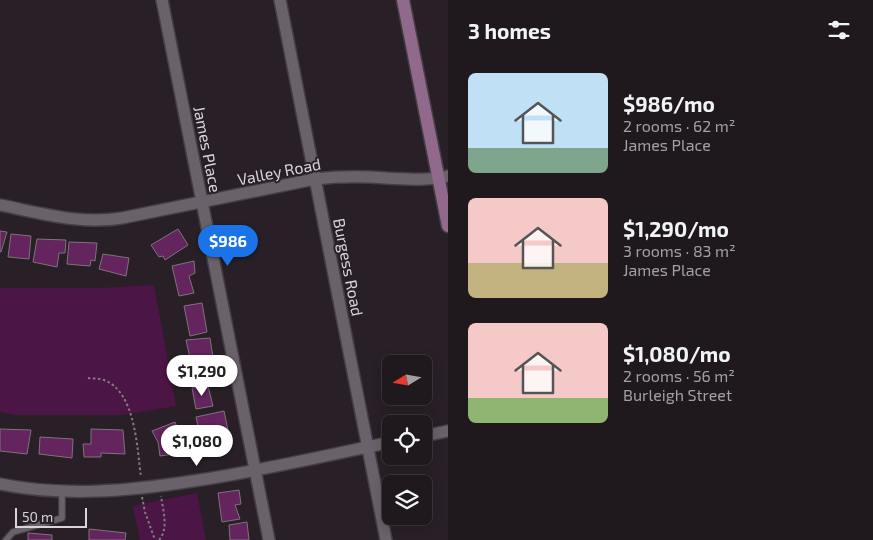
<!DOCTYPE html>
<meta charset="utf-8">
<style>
:root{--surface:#1f181d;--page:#272126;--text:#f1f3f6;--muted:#a1a0a4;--line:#3c373b;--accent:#1a73e8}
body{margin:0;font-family:"Exo 2",sans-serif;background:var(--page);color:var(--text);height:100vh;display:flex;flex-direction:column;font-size:19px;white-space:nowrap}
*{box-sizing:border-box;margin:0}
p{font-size:16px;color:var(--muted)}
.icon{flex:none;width:28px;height:28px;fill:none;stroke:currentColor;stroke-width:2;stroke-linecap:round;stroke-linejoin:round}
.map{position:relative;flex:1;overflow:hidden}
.details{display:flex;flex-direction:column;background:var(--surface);width:425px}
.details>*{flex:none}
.needle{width:32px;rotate:259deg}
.fabs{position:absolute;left:382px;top:355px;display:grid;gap:10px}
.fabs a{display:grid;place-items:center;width:50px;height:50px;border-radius:8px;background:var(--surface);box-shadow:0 2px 12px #0003,0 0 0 1px var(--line);font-size:25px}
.scale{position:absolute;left:15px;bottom:12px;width:72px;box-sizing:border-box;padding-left:5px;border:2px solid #dad4d9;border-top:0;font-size:14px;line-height:18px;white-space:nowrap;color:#dad4d9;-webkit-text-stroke:4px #292027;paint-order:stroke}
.price{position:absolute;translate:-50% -42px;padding:0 11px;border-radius:18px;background:#fff;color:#222;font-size:16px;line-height:32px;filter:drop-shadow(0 1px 2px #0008)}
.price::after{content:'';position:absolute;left:50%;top:30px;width:15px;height:11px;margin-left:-8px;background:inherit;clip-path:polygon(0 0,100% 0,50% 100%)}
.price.selected{background:var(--accent);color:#fff}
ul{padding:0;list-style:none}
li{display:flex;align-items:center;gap:15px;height:125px;padding:0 20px}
li span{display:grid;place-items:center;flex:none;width:140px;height:100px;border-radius:8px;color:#555}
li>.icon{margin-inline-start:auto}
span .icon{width:60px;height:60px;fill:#fffc;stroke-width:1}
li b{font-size:21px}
h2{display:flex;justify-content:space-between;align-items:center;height:60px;padding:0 20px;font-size:21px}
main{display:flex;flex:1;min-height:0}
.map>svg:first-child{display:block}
.green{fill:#4b1546}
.building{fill:#64245e;stroke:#7d737b}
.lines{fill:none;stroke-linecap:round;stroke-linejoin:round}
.lane-casing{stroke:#453f44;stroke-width:8}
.street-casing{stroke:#453f44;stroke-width:14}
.secondary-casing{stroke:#453f44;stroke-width:15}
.path{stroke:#837b81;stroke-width:2;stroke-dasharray:2.5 2.5;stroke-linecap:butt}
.lane{stroke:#6b616a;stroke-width:5.5}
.street{stroke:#6b616a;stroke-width:11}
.secondary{stroke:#90698c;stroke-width:12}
.labels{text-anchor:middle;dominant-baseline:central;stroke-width:4;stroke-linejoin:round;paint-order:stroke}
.street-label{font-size:16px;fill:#dad4d9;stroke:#292027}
</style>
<main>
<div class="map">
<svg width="448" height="540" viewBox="0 0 448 540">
<rect width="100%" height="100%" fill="#292027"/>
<path class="green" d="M154 285 176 406 123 415H16L0 412V288H100Z
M197 493 206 540H140L133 506Z"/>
<path class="building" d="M178 229 188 245 165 260 163 256 159 257 151 245Z
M0 231 7 232 1 252H0Z
M11 234 31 236 29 259 8 257Z
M37 239 66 240 65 253H59L57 267 33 262Z
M69 242 97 243 95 261 91 260 90 266 67 264Z
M103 254 129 258 126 276 99 269Z
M194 261 195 273 189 276 194 293 179 296 172 266Z
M202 303 207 332 190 336 184 306Z
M210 338 215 371 194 376 186 340Z
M208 386 213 406 196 409 192 388Z
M224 411 230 440 211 447 209 438 201 439 196 417Z
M175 422 180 435 171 441 174 454 160 456 158 442 152 431Z
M0 429 31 430 27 454 0 451Z
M91 429 123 430 125 454 101 453V457H84L83 444H91Z
M40 437 73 439 72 458 39 454Z
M239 490 241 504 235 505 240 519 222 522 218 493Z
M247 522 249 540H230L229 525Z
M89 529 126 533 125 540H89Z
M28 533 52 535V540H28Z"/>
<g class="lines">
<defs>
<path id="lane" d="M6 540 13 532 62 518V491"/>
<path id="street" d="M162 0 269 540
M280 0 386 540
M0 205C41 213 81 225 122 218L315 179C339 176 362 176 386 178 407 179 427 181 448 176
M424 436 448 431
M0 484C64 497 129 491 193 481 260 471 325 456 391 442"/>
<path id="secondary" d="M403 0 448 226"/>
</defs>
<use href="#lane" class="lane-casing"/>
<use href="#street" class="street-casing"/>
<use href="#secondary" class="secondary-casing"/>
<path class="path" d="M88 378C93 379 99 378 104 380 136 392 137 449 141 477
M142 497 145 512 155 540
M159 540C169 529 163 510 161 496"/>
<use href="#lane" class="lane"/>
<use href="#street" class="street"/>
<use href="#secondary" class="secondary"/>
</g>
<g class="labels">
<g class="street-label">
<text transform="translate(208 149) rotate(79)">James Place</text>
<text transform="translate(279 171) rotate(-11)">Valley Road</text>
<text transform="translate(349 267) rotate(79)">Burgess Road</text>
</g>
</g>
</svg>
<div class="fabs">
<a><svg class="needle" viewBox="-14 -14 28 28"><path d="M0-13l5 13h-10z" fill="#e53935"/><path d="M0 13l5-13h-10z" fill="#a1a0a4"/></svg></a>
<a><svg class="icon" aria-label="locate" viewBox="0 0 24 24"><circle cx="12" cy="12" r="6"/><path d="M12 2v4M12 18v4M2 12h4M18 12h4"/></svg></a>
<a><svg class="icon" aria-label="layers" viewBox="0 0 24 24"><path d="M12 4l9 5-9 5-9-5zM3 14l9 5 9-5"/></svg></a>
</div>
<div class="scale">50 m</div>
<b class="price selected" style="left:228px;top:267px">$986</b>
<b class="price" style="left:202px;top:397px">$1,290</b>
<b class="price" style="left:197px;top:467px">$1,080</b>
</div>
<section class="details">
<h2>3 homes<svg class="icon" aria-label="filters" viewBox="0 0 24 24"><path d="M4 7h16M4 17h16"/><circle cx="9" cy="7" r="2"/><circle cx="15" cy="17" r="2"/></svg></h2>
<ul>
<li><span style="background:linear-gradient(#bfe0f5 75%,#7fa58c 0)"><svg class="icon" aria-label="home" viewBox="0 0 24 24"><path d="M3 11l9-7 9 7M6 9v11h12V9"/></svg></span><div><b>$986/mo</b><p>2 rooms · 62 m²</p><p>James Place</p></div></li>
<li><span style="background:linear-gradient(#f6c9c9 65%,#c2b280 0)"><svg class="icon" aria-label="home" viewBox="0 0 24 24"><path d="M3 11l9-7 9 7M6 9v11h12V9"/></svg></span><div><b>$1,290/mo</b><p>3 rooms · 83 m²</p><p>James Place</p></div></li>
<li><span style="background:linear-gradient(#f6c9c9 75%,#8fb573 0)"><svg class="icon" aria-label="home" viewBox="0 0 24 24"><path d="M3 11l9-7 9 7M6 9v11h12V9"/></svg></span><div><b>$1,080/mo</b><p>2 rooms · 56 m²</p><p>Burleigh Street</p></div></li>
</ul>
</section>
</main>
